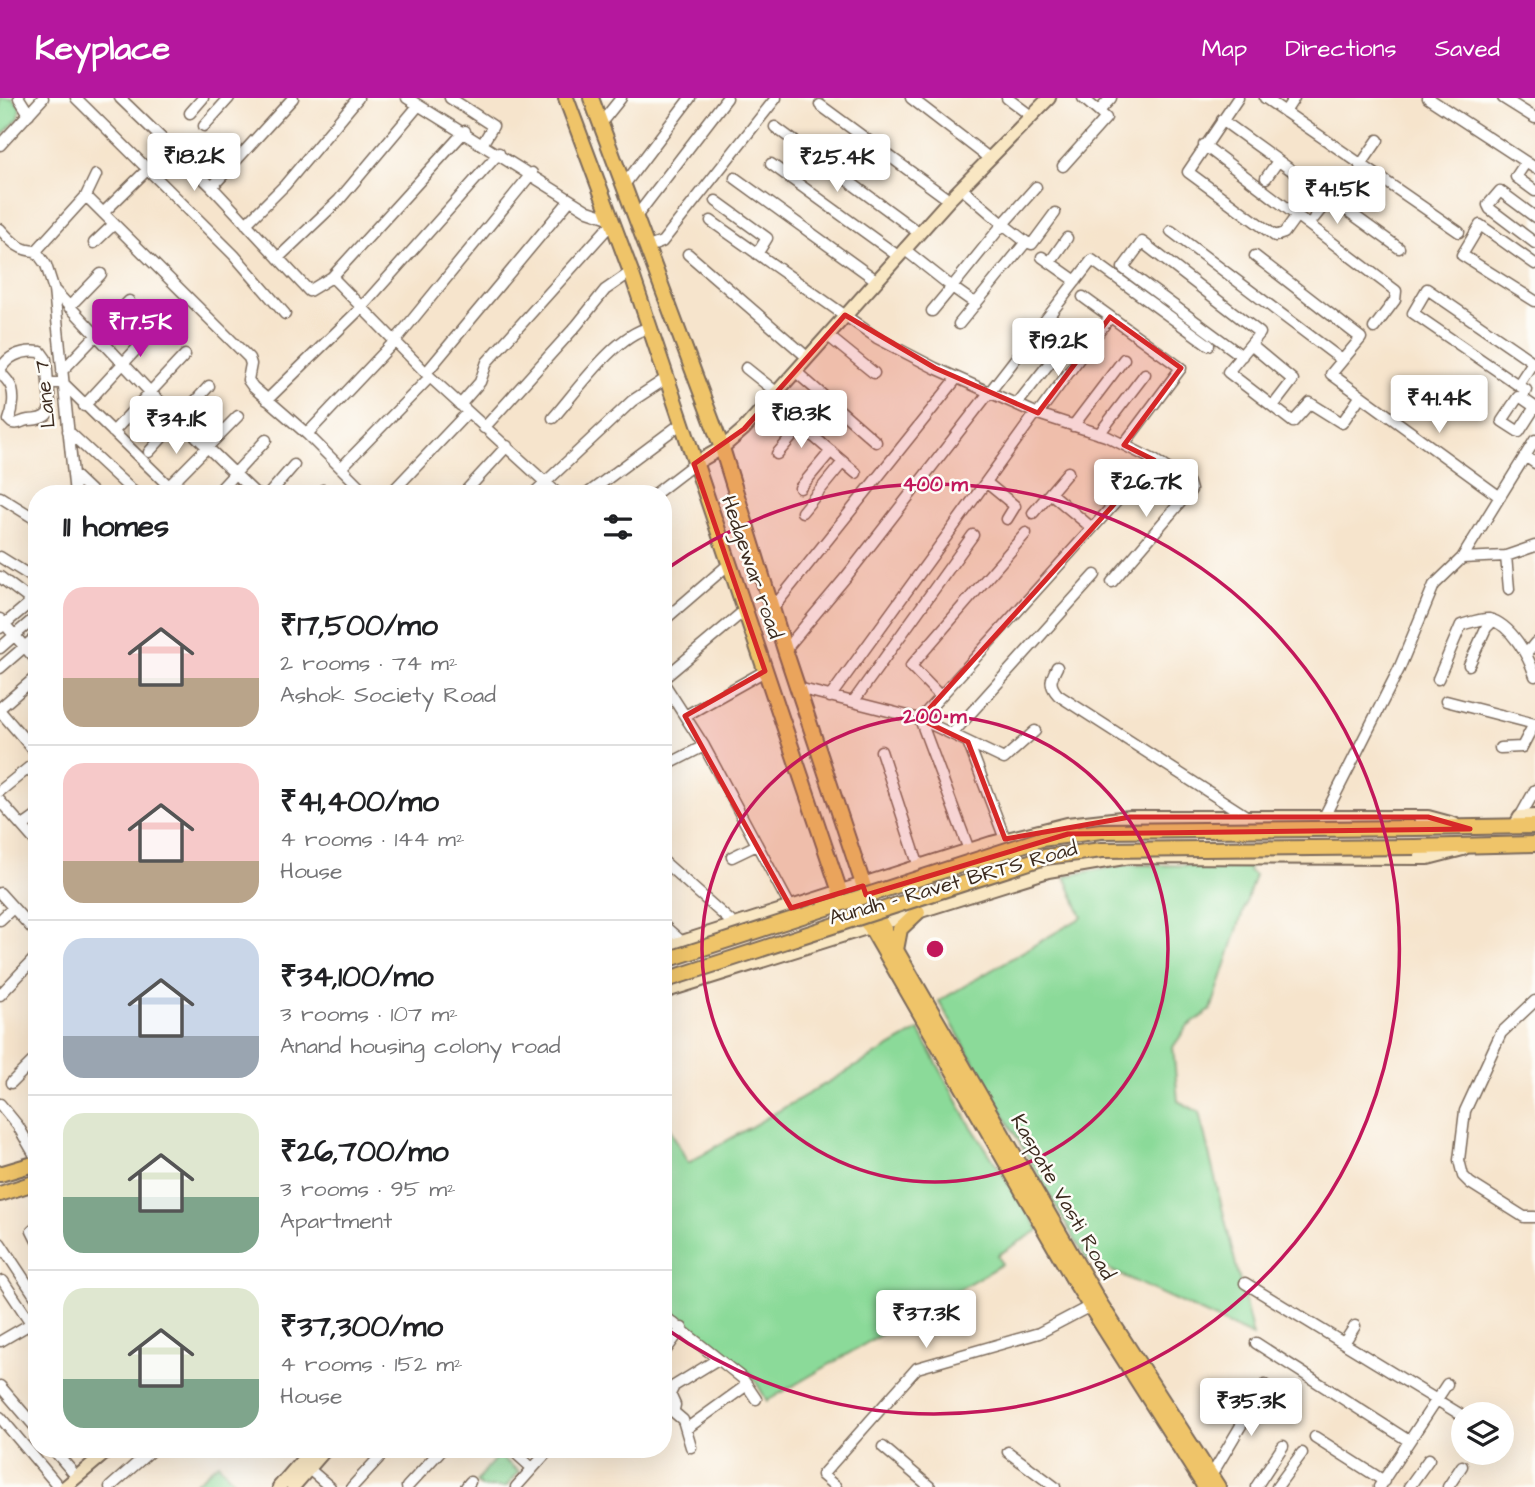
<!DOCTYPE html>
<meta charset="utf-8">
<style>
:root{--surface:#fff;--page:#f2f2f2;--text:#202124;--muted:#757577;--line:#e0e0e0;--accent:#b5179e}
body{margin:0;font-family:"Architects Daughter",sans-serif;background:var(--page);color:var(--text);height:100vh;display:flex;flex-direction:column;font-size:26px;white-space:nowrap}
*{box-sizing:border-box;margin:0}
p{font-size:23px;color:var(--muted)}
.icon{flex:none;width:38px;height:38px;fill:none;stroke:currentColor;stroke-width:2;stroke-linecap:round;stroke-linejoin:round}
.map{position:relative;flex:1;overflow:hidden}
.drawer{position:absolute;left:28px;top:387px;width:644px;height:973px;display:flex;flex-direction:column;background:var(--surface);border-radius:28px;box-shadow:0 7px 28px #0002}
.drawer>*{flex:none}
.buttons{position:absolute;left:1451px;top:1304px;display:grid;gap:14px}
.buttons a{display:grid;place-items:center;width:63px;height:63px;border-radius:50%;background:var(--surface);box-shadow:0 7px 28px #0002;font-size:35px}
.price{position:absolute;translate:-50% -60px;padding:0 16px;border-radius:7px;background:#fff;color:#222;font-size:23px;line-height:46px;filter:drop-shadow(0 2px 4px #0008)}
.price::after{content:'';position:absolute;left:50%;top:42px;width:21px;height:16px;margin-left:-10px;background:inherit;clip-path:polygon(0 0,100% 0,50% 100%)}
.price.on{background:var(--accent);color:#fff}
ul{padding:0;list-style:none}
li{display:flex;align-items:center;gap:21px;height:175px;padding:0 35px}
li+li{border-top:2px solid var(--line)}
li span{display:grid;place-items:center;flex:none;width:196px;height:140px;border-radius:21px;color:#555}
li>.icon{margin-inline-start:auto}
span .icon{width:84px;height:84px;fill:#fffc;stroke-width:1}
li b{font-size:30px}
h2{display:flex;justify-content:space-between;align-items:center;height:84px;padding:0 35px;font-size:30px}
header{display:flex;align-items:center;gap:42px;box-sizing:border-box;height:98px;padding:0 35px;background:var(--accent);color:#fff}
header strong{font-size:33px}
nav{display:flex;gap:38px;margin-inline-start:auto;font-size:24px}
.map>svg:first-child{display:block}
.green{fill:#8bda99;stroke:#63825c;stroke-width:2}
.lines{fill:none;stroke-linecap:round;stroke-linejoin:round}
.street-casing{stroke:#7c6b5b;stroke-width:13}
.secondary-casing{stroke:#7c6b5b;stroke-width:16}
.primary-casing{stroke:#7c6b5b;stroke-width:18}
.street{stroke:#fff;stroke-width:10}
.secondary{stroke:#f9e7c3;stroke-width:12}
.primary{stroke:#efc469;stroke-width:14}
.primary-bridge-casing{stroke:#7c6b5b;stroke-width:18;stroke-linecap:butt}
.primary-bridge{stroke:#efc469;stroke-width:14}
.marked{fill:#d62828;fill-opacity:0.2;stroke:#d62828;stroke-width:5;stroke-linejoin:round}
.ring{fill:none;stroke:#c2185b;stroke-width:3.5}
.labels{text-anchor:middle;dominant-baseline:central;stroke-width:5;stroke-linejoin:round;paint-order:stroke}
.street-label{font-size:21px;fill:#3b2a1e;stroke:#fdfcf7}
.centre{fill:#c2185b;stroke:#fdfcf7;stroke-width:3.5}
.ring-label{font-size:21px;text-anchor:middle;font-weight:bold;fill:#c2185b;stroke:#fdfcf7;stroke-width:5;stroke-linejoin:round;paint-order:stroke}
</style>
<header>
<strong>Keyplace</strong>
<nav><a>Map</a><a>Directions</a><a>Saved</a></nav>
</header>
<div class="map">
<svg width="1535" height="1389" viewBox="0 0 1535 1389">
<rect width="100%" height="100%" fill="#fdfcf7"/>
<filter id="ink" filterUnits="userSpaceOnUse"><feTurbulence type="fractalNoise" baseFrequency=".0143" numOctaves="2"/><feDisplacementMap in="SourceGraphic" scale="14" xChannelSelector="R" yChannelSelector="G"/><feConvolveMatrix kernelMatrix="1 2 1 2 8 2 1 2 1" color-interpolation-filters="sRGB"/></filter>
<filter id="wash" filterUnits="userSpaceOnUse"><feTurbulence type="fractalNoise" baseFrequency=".00686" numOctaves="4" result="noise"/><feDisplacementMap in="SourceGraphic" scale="28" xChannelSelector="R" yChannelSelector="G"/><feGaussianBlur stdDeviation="1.57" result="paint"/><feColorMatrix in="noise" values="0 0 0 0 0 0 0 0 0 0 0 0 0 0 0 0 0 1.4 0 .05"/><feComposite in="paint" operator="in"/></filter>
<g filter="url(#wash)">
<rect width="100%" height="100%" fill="#f6e4cc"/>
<path class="green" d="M0 0H12L20 8 19 20 0 39Z
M1124 767 1250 768 1249 773 1255 777 1211 912 1187 929 1173 949 1178 1003 1199 1014 1253 1238 1086 1161 939 903 1082 819 1065 778Z
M919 932 968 1023 1039 1132 998 1157 1002 1166 767 1303 752 1277 663 1212V1018L688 1065Z
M498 1357 519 1374 506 1389H482L476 1384Z
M218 1365 239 1389H192V1388Z"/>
</g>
<g filter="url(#ink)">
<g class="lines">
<defs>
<path id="street" d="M19 0 29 16
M76 0 234 157 285 216
M120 0 212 89 309 193 332 179 465 33
M407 0 588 113 612 121
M450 0 493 28 483 45
M911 0 989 60
M1007 0 1031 18
M1238 0 1188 74 1275 138 1284 135 1297 117
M1265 0 1459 134
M1428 0 1535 70
M1503 0 1535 20
M820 7 949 102
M1099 13 1111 0
M1285 14 1294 0
M190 15 203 0
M1222 22 1399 150
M601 25 621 0
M204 28 229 0
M775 29 919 135
M0 47 43 0
M1204 47 1396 193 1395 202 1374 230
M1526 64 1516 79 1535 93
M771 66 898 158
M1063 68 1106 20 1083 0
M1360 68 1378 42
M735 80 876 182
M1266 80 1278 63
M624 87 690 0
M212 89 293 0
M86 98 96 77
M716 103 767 140 757 156
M103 115 148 71
M1535 119 1500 93 1488 107 1490 111 1535 145
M635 120 727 0
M1314 120 1330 100
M711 123 877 240 935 270 1038 316 1106 338 1154 362 920 621 969 752
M246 126 285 87 358 0
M0 131C11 143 19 153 36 153L86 98 249 260 251 266 248 282 253 289 307 336 367 396
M1171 133 1342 262
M1026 144 1032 146 1055 115
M94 145 114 126
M646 150 662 144 776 0
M904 151 952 189 1003 126 961 90
M36 153 46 167 54 192 75 396
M688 156 807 259
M1255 158 1361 240 1331 276 1500 399
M1042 159 1076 183
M278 160 339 102 418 8
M1050 164 1067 140
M1535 166 1480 127 1462 157 1535 203
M332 179 430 279 558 396
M54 192 150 294 256 396
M1083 199 1181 270 1124 346
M69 209 101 176
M932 213 952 189 976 206
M959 226 1026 144 1003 126 1036 89
M827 237 874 275
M1251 247 1293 282 1273 308
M1242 258 1123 170 1142 144 1260 235 1228 274 1293 324 1310 305 1342 325 1360 299
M746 270 776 294
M62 273 129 203
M795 273 876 344
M426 275 570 102
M48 285C50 309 56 321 28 322 20 323 20 327 12 325L9 322C13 312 16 295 9 285 5 278 1 279 1 270 10 256 25 252 41 254L46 261 48 285H63L177 396
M1518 287 1533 264 1427 191 1413 215 1518 287 1526 292 1522 300 1535 309 1519 334 1502 323 1518 299 1522 300
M770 301 856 375
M267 302 361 210 499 55
M1017 306 1074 234
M460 307 480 284 487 264 613 124
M84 308 154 232
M1038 316 1110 219
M553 320C576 294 616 236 649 230
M1073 328 1124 261
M484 330 577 227 605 192 631 174
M68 333 136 396
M113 334 185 257
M307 336 395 243 532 75
M1099 336 1145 276
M149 354 209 288
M777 356 801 328
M1525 358 1535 365
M341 370 430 279
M73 376 94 396
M987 385 1015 408 1007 421
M169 388 238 318
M800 390 831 353
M1050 395 1092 430
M216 396 266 342
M269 396 294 367
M320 396 323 392
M390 396 468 314
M463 396 507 348
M533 396 632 303 667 280
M587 396 682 325
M655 396 694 366
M0 399 37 422
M802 414 843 364
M1033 415 1068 374
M1506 458 1509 491
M0 459 37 482
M1462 460 1506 458 1535 448
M0 479 37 507
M1112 484 1191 392 1189 385 1154 362
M773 510 957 280
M0 521 37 563
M663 523 729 466
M0 530 32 503
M0 550 37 518
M785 552 846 479 1092 162 1209 247
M1527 555 1535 545
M1469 567 1486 530 1493 523
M1057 569C1051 581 1048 586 1058 597L1246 718
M0 570 37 538
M663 581 745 512
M1438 581 1461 527C1469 525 1481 520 1489 521 1511 526 1529 559 1535 578
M663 584 704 648 791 810
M798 590 920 621 1004 661 1035 633
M940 598 911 568 1026 435
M830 599 1036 315
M1446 603 1535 626
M853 604 973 437
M0 610 37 578
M0 613 37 656
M685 618 765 573
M952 636 1095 477
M968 644 1005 741
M1500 650 1522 649 1534 626
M881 653 919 769
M663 669 704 648
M0 693 37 663
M0 703 37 745
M1324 719 1399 571 1434 487 1462 460 1535 342
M1520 719 1535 692
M23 728 37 718
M732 759 757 747
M663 763 736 828
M0 795 37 836
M0 822 13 810
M663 827 681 843
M0 897 37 858
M1535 903 1501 935 1465 1013 1459 1062 1463 1078 1470 1085 1524 1119H1535
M11 985 37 959
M0 1006 18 1028 37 1061
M37 1129 32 1133 37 1143
M0 1145 37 1201
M3 1183 31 1225
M1245 1185 1463 1318
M663 1217 742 1280 756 1301
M1 1243 37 1222
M1256 1245 1409 1343
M1344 1245 1355 1228
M663 1256 682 1230
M0 1288 37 1331
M663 1305 683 1322 691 1349
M663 1316 674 1311 675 1307 670 1296 674 1288 718 1261
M0 1319 59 1389
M686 1331 747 1287
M1315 1339 1384 1383
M883 1349 930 1389
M53 1351 76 1378
M511 1351 532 1370
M1008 1354 1055 1389
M309 1371 330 1389
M1211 1378 1265 1287
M110 1389 153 1351
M352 1389 387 1351
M407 1389 442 1351
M466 1389 470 1384
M516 1389 550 1351
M836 1389 822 1377 917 1270 1039 1235 1096 1205
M1256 1389 1283 1348
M1277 1389 1302 1355
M1379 1389 1447 1286
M1409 1389 1429 1361
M1448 1389 1462 1368"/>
<path id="secondary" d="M694 366 722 350 744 331 949 102 1049 0
M1515 728 1520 719 1535 718
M663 850 991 745 1067 726 1130 719H1428L1454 726
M663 894 1048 773 1130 759 1428 760 1463 751
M65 1389 110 1351
M279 1389 312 1351
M293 1389 326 1351"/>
<path id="primary" d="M566 0 631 174 840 794 870 828 1075 1184 1205 1389
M591 0 722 350 785 552 870 807 1099 1204 1218 1389
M1415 730 1535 728
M1415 749 1535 746
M896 852 900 831 918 814
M0 1076 37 1065
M0 1096 37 1084"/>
</defs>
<use href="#street" class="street-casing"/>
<use href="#secondary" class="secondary-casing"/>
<use href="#primary" class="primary-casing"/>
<use href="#street" class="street"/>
<use href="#secondary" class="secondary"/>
<use href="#primary" class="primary"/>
<defs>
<path id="primary-bridge" d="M663 863 1041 741 1101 733 1415 730
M663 883 1045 759 1102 752 1415 749"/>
</defs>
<use href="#primary-bridge" class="primary-bridge-casing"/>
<use href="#primary-bridge" class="primary-bridge"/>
</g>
</g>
<path class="marked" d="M845 217 935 270 1038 315 1110 219 1181 270 1124 347 1154 362 920 621 968 644 1005 741 1130 719H1428L1470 731 1068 736 866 797 863 788 791 810 685 618 765 573 694 366 744 331Z"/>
<g class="ring">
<circle cx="935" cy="851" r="233"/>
<path d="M665 472A465 465 0 1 1 665 1230"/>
</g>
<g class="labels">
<g class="street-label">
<text transform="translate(45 296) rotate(-96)">Lane 7</text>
<text transform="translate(752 469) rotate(71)">Hedgewar road</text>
<text transform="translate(953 785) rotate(-16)">Aundh - Ravet BRTS Road</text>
<text transform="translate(1063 1099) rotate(60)">Kaspate Vasti Road</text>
</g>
</g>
<circle cx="935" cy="851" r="10" class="centre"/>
<g class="ring-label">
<text x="935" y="393">400 m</text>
<text x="935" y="625">200 m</text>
</g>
</svg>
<div class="buttons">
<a><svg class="icon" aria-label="layers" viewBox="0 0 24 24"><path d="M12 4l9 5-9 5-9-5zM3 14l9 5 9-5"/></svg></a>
</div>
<b class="price" style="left:194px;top:95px">₹18.2K</b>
<b class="price" style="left:837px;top:96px">₹25.4K</b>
<b class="price" style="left:1337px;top:128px">₹41.5K</b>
<b class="price on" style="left:140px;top:261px">₹17.5K</b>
<b class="price" style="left:1058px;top:280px">₹19.2K</b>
<b class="price" style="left:1439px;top:337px">₹41.4K</b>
<b class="price" style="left:801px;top:352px">₹18.3K</b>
<b class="price" style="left:176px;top:358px">₹34.1K</b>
<b class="price" style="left:1146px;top:421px">₹26.7K</b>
<b class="price" style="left:926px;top:1252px">₹37.3K</b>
<b class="price" style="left:1251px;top:1340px">₹35.3K</b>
<section class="drawer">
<h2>11 homes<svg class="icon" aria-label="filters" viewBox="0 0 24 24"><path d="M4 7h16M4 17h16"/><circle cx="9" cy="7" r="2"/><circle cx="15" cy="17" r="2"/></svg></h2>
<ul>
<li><span style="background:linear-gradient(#f6c9c9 65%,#b9a48a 0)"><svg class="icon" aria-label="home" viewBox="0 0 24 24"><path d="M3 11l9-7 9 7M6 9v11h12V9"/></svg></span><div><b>₹17,500/mo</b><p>2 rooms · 74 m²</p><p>Ashok Society Road</p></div></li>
<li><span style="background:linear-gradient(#f6c9c9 70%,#b9a48a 0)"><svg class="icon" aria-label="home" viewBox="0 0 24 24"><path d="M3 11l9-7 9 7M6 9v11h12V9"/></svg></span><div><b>₹41,400/mo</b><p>4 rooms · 144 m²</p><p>House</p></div></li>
<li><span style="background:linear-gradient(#c9d6e8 70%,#9aa5b1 0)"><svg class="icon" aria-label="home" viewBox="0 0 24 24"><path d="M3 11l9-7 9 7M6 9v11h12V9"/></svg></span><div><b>₹34,100/mo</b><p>3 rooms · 107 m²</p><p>Anand housing colony road</p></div></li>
<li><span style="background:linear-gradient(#dfe7d0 60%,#7fa58c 0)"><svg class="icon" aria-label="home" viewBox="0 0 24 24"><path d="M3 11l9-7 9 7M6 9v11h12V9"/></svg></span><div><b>₹26,700/mo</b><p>3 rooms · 95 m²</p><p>Apartment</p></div></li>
<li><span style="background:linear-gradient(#dfe7d0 65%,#7fa58c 0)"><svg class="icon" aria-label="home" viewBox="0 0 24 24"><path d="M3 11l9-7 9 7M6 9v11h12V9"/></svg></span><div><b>₹37,300/mo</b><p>4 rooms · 152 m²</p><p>House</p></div></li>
</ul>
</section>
</div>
